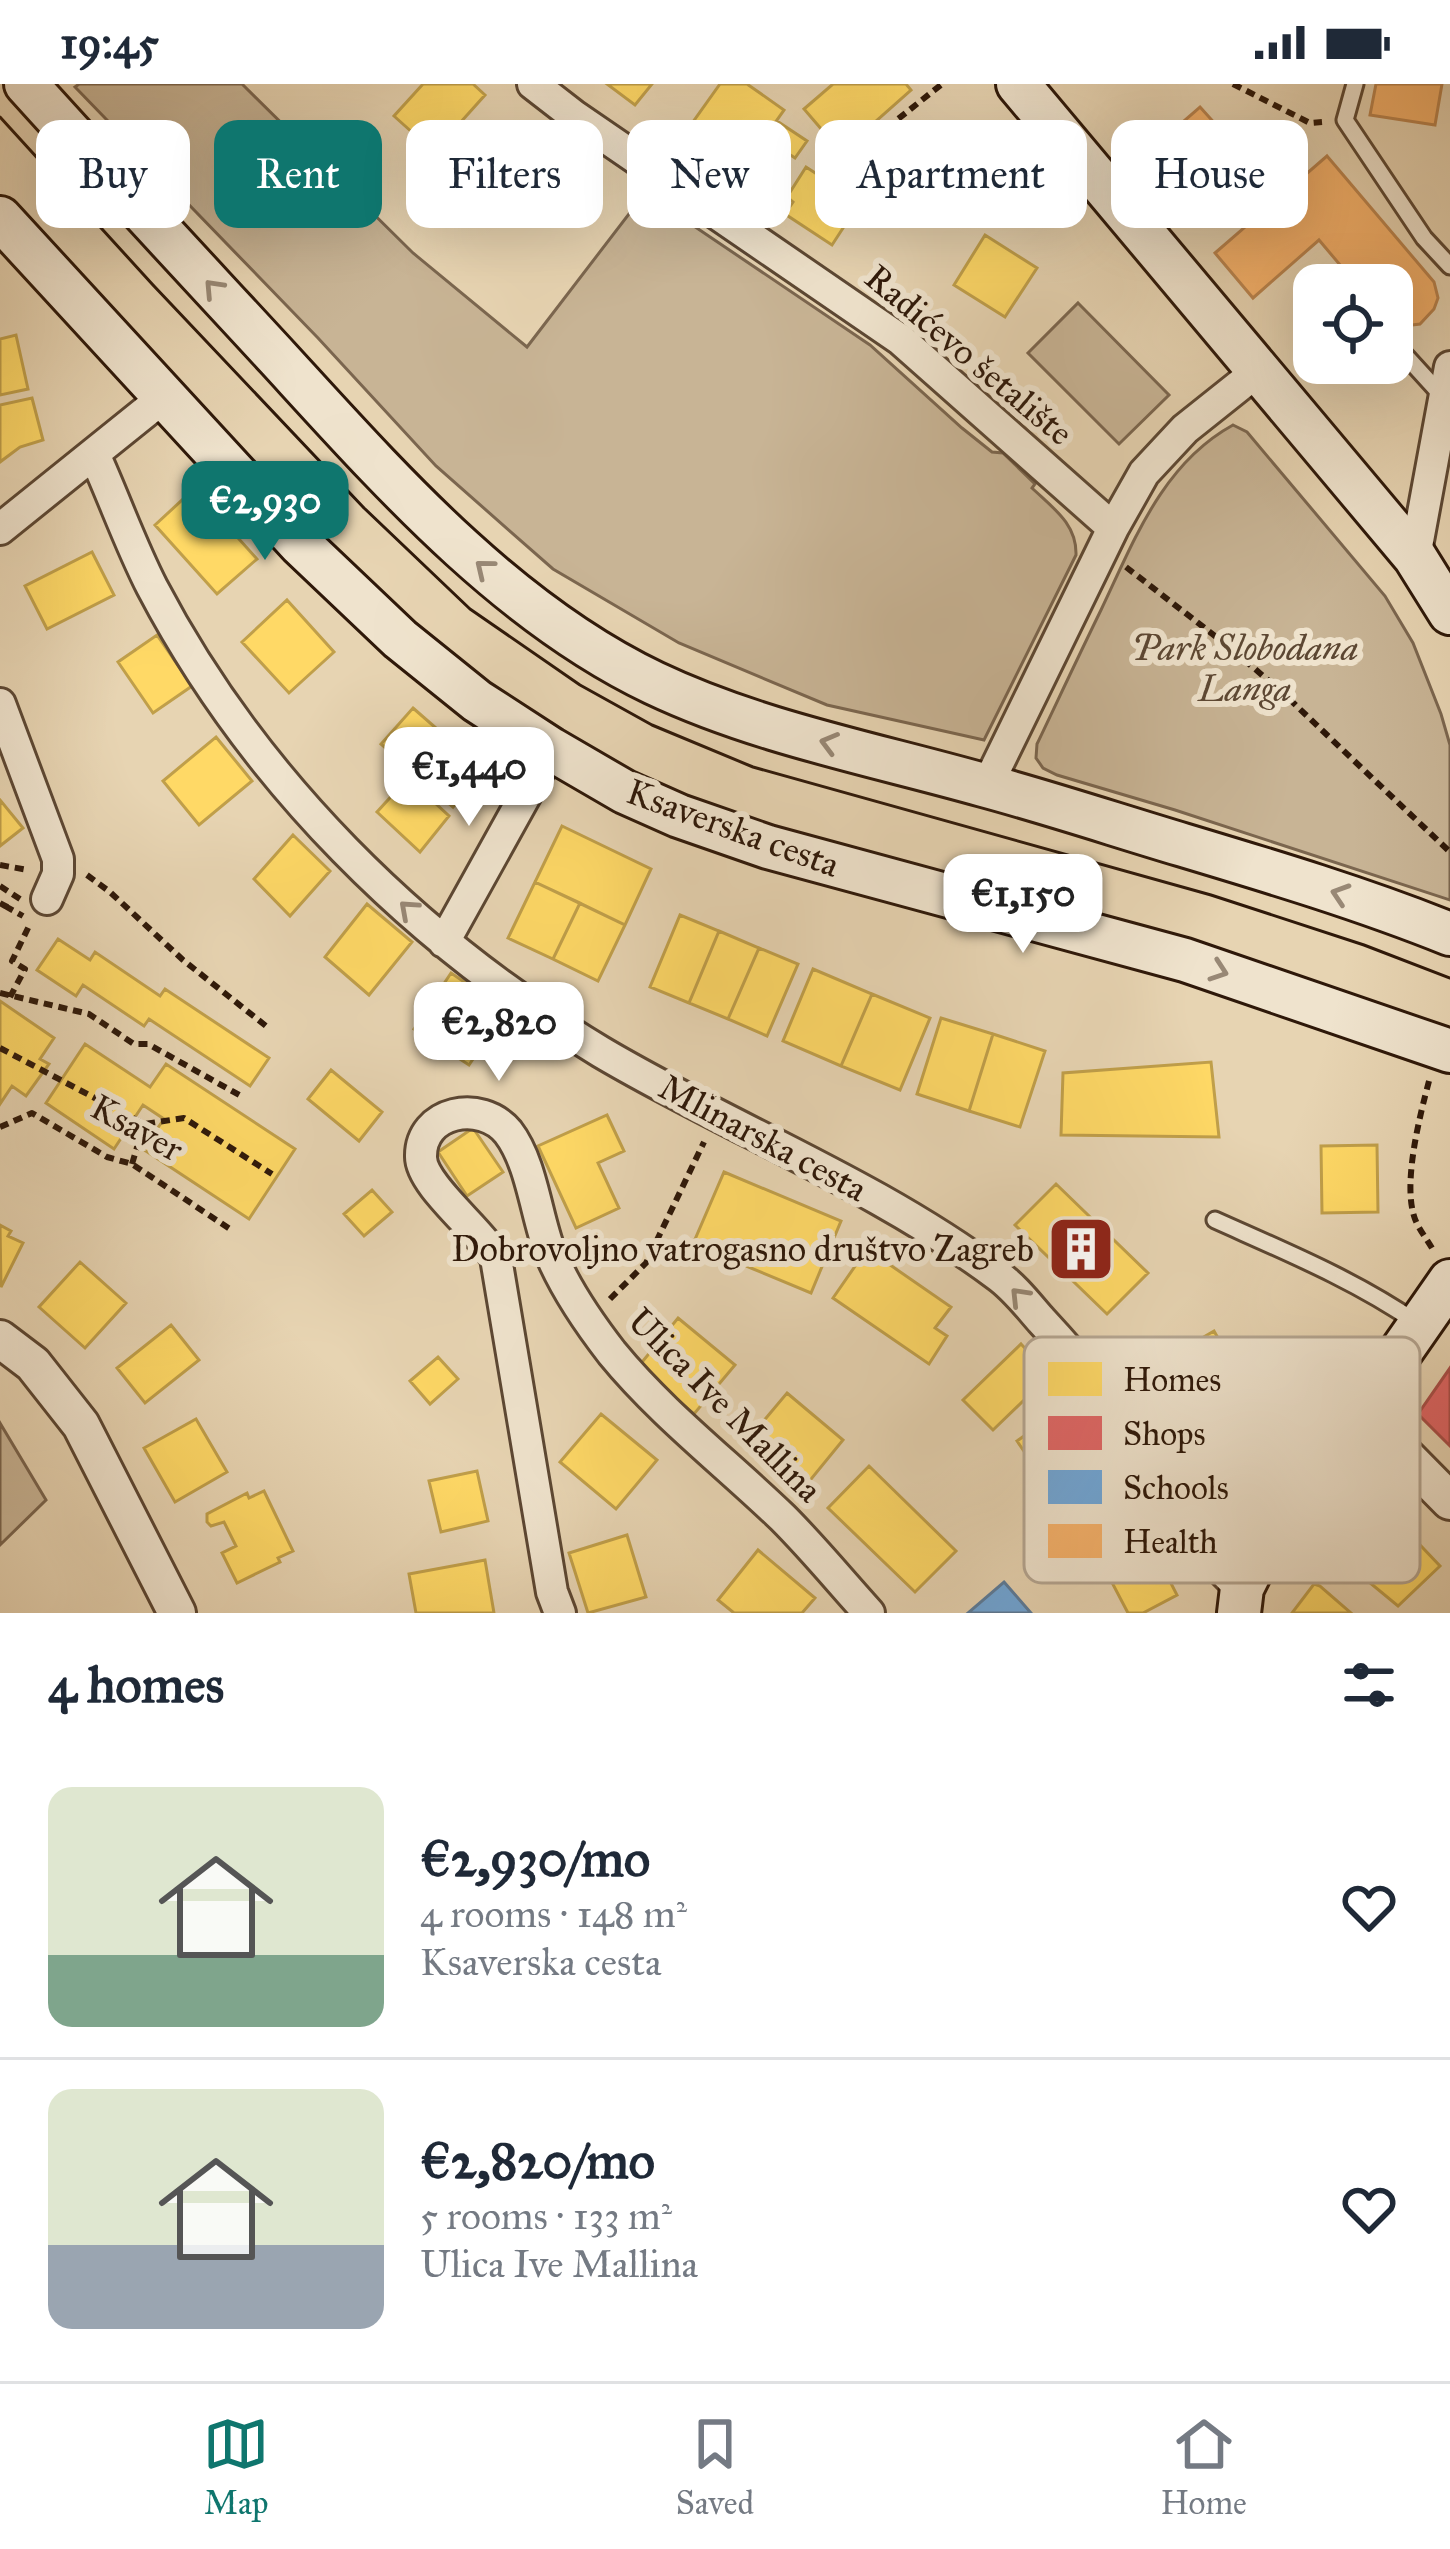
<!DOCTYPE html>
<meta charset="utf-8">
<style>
:root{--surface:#fff;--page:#f6f6f7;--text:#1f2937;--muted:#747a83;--line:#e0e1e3;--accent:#0f766e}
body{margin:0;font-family:"IM FELL Great Primer",serif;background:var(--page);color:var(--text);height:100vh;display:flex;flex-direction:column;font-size:45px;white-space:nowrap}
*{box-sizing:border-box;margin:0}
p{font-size:39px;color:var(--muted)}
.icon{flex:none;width:66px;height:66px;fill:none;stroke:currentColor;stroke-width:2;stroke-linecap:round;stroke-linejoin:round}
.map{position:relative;height:1529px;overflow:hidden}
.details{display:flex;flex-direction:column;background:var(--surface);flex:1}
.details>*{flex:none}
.top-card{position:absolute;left:36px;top:36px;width:1380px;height:108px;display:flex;gap:24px}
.tools{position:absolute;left:1293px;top:180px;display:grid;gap:24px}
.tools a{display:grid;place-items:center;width:120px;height:120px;border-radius:24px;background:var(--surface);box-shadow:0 12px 48px #0002;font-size:60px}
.price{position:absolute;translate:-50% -102px;padding:0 27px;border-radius:24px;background:#fff;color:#222;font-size:39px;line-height:78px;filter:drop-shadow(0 3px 6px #0008)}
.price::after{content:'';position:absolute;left:50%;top:72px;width:36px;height:27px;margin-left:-18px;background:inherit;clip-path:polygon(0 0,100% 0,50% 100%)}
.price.on{background:var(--accent);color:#fff}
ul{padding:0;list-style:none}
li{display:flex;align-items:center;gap:36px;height:300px;padding:0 48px}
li+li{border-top:3px solid var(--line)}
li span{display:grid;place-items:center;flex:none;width:336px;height:240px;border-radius:24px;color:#555}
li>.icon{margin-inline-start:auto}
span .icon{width:144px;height:144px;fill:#fffc;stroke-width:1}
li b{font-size:51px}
h2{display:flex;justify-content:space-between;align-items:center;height:144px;padding:0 48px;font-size:51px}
.chip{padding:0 42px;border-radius:24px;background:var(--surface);box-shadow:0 12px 48px #0002;font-size:42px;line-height:108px}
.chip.on{background:var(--accent);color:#fff}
.status{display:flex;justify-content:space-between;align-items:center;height:84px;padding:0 60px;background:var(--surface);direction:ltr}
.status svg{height:33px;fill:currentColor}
.tabs{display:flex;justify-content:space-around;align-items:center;height:168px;border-top:3px solid var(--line);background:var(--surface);font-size:33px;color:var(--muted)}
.tabs a{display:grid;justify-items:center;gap:6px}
.tabs .on{color:var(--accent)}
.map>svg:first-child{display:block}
.green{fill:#c8b495;stroke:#7b664f;stroke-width:3}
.homes{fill:#ffd966;stroke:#c09f4a;stroke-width:3}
.shops{fill:#e06666;stroke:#ab4f4a;stroke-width:3}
.schools{fill:#6fa8dc;stroke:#5c7d9d;stroke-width:3}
.health{fill:#f6b26b;stroke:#ba844e;stroke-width:3}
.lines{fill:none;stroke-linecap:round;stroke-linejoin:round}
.service-casing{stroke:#5c4733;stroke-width:21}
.minor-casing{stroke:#5c4733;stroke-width:36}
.tertiary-casing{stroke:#5c4733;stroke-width:42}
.secondary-casing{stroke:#2e1809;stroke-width:48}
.path{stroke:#2e1809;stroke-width:6;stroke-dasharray:9 6;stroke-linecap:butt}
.service{stroke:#efe3cd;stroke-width:15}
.minor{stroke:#efe3cd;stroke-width:30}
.tertiary{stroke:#efe3cd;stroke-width:36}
.secondary{stroke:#efe3cd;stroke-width:42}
.tram{stroke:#2e1809;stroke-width:3}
.oneway{stroke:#988875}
.labels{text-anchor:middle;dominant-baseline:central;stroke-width:12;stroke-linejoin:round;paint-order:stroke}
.street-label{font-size:36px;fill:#2e1809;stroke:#efe3cd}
.park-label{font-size:36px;font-style:italic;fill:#5c4733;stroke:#efe3cd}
.poi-label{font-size:36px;fill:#2e1809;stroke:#efe3cd;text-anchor:end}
.key{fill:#efe3cd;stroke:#b5a692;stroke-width:3}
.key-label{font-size:33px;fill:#2e1809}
</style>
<div class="status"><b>19:45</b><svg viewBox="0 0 49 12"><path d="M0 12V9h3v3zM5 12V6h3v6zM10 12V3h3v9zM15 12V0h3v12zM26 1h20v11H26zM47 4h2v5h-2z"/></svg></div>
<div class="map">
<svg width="1450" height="1529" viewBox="0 0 1450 1529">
<rect width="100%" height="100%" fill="#e7d4b2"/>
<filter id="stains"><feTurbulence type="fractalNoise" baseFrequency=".00167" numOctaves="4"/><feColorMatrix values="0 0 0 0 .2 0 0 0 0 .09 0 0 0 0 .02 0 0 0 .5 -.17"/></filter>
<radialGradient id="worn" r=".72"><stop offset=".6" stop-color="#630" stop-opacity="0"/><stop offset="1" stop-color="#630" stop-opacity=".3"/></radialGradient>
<path class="green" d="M79 0H242L413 169 527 263 645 109 870 261 962 344 992 368 1003 369 1035 400 1032 404C1053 424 1077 440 1076 471L984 656 827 621 679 559 553 485 436 382 318 254 75 3Z
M1078 219 1169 311 1119 360 1028 269Z
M1233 341 1247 348 1385 512 1413 559 1441 630 1450 661V816L1175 726 1057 691 1043 684 1036 674 1037 660C1058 616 1079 571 1101 526 1134 457 1162 380 1233 341Z
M0 1339 46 1416 0 1461Z"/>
<path class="homes" d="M423 0H473L485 11 434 68 394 32Z
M607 0H652L635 21Z
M720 0H747L784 26 738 91 683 52Z
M833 0H906L911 6 841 68 804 25Z
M777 37 807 57 795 74 766 55Z
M529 44 573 78 540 119 497 85Z
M806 83 860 118 832 161 785 130 793 118 787 113Z
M985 151 1037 184 1005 233 954 201Z
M16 251 28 305 0 311V255Z
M32 314 43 356 20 363 0 378V321Z
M194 405 257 475 217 510 155 441Z
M92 468 114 511 47 545 25 502Z
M287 516 334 568 289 609 242 558Z
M157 551 192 602 153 629 118 578Z
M413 624 484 686 453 723 381 660Z
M216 653 252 697 199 741 163 697Z
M408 694 449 732 420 768 377 728Z
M0 716 23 744 0 762Z
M562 742 651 785 625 841 535 798Z
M293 751 330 787 290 832 254 795Z
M535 798 580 819 553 875 508 854Z
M580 819 625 841 598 897 553 875Z
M367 820 412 858 369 911 325 873Z
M680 831 719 847 689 919 650 903Z
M719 847 759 864 728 935 689 919Z
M58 855 90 876 95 868 160 912 165 905 269 974 250 1002 149 935 144 942 83 901 76 912 37 886Z
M759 864 798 880 767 952 728 935Z
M813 885 872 910 841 982 783 957Z
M451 889 506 926 469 981 414 945Z
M872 910 930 934 900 1006 841 982Z
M0 917 54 954 40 975 49 980 26 1012 12 1002 0 1020Z
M941 934 993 950 969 1027 917 1010Z
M993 950 1045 967 1020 1043 969 1027Z
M85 960 150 1003 166 980 295 1065 249 1135 143 1065 164 1035 143 1021 114 1065 46 1019Z
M1211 978 1219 1053 1061 1051 1063 989Z
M331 986 382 1028 359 1057 308 1015Z
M607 1031 624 1067 598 1079 619 1124 576 1144 538 1062Z
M473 1044 503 1088 467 1112 438 1068Z
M1377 1061 1378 1128 1322 1129 1321 1062Z
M724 1088 841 1137 811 1209 693 1160Z
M1056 1100 1148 1189 1107 1230 1015 1141Z
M372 1106 392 1128 364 1152 344 1130Z
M0 1141 11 1147 8 1152 23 1159 1 1203Z
M867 1165 951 1223 935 1244 947 1252 929 1280 833 1214Z
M80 1178 126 1219 85 1264 39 1223Z
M678 1234 735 1281 694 1330 638 1283Z
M171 1241 199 1276 145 1319 117 1284Z
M1214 1247 1272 1349 1210 1386 1150 1284Z
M1021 1260 1050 1291 993 1346 963 1316Z
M438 1273 458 1295 430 1320 410 1297Z
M787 1309 843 1356 803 1405 746 1358Z
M1077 1315 1112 1366 1052 1408 1017 1357Z
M601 1330 657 1376 616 1425 560 1378Z
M196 1335 227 1388 175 1418 144 1364Z
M869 1382 956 1467 915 1508 828 1424Z
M477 1387 488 1437 441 1448 429 1397Z
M264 1407 293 1467 278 1474 280 1478 237 1499 222 1469 236 1462 224 1438 211 1442 207 1438V1430L247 1409 249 1414Z
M1384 1423 1440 1482 1398 1522 1335 1470 1368 1424Z
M627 1451 646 1513 588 1529 569 1469Z
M758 1466 815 1514 802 1529H734L718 1516Z
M1155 1468 1177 1511 1143 1529H1128L1108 1491Z
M485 1476 494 1529H416L409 1490Z
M1314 1500 1320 1502 1351 1529H1292Z"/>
<path class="shops" d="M1450 1284V1362L1418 1330Z"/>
<path class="schools" d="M1004 1498 1031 1529H968Z"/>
<path class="health" d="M1376 0H1442L1435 41 1370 31Z
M1200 23 1227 53 1241 41 1253 55 1240 67 1268 99 1229 133 1161 57Z
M1327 72 1434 198 1438 214 1434 225 1420 240 1404 242 1392 239V201H1357L1319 156 1253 214 1215 169Z"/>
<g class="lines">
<defs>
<path id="service" d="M1355 0 1345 36 1424 154 1450 182
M1404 270 1444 314
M1215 1136C1284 1167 1355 1196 1417 1239"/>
<path id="minor" d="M533 0 573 31 901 256 1113 444
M94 370C114 414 130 460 152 503 253 696 415 856 601 968 731 1045 875 1100 997 1191 1014 1203 1027 1220 1041 1236 1081 1279 1117 1322 1147 1372 1175 1418 1199 1470 1242 1504
M0 445 164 313
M1415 473 1450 283
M0 620 58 775V790L47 815
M987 702 1113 444 1144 389 1185 345 1259 286
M444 858 551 665
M560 1529 552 1508 496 1174C480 1146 421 1101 421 1073 420 1027 481 1015 508 1048 532 1079 536 1132 550 1168 565 1205 588 1238 612 1269 661 1329 727 1380 783 1434 813 1464 840 1497 869 1529"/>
<path id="tertiary" d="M0 1255 33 1280 81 1341 177 1529
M1360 1326 1450 1417"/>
<path id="secondary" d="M26 0C109 92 194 183 278 274 387 393 505 528 654 599 757 648 873 670 983 701 1050 719 1116 741 1183 761 1273 788 1363 815 1450 850
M1018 0 1415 473 1450 529
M0 134 300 460 400 555 477 617 551 665 625 708 679 732 768 763 1185 876 1450 967
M1239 1529 1242 1504 1256 1476 1450 1197"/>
</defs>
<use href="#service" class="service-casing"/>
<use href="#minor" class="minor-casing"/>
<use href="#tertiary" class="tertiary-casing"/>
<use href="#secondary" class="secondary-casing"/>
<path class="path" d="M1233 0 1310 39 1322 38
M904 88 912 80 883 47 942 0
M1126 483 1233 566 1284 610 1450 768
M0 781 28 786
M87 791 110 808 183 876 266 942
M0 802 20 815
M0 819 5 822 8 816
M5 822 23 832
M0 909 89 930 134 960H148L241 1012
M10 913 25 885 12 877 30 840
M0 964 144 1040 184 1034 272 1090
M1429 997C1420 1031 1403 1097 1414 1132 1417 1143 1427 1155 1433 1166
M0 1043 32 1029 107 1073 132 1080 233 1147
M132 1080 144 1040
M610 1215 646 1179 704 1058"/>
<use href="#service" class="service"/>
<use href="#minor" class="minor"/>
<use href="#tertiary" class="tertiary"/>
<use href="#secondary" class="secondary"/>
<path class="tram" d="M0 33 153 201 364 424 470 525 580 601 652 641 753 683 1211 811 1364 861 1450 894"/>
</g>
<defs><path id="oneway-chevron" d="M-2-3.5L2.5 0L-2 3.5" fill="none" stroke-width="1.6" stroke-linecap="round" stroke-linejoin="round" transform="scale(3)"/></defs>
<g class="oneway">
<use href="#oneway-chevron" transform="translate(213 204) rotate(-133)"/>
<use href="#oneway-chevron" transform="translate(484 484) rotate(-141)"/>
<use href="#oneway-chevron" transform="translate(829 659) rotate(-165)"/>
<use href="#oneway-chevron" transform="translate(1340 810) rotate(-162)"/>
<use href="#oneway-chevron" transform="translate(408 825) rotate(-138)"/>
<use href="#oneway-chevron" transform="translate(1219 887) rotate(19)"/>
<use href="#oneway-chevron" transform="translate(1019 1212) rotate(-134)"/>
</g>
<defs>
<symbol id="building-square" viewBox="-11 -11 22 22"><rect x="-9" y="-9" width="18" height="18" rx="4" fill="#8f2418" stroke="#efe3cd"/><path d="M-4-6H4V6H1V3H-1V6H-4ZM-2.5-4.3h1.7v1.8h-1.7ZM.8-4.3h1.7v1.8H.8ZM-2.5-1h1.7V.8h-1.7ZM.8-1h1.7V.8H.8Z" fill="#fff"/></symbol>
</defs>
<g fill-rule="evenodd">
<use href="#building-square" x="1043" y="1127" width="76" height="76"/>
</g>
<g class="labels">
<g class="street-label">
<text transform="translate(969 271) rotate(40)">Radićevo šetalište</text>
<text transform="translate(733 744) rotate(20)">Ksaverska cesta</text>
<text transform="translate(137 1044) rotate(29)">Ksaver</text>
<text transform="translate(763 1054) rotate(28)">Mlinarska cesta</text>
<text transform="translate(725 1321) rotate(45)">Ulica Ive Mallina</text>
</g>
<g class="park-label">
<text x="1245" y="564">Park Slobodana<tspan x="1245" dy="41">Langa</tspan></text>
</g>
<g class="poi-label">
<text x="1034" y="1165">Dobrovoljno vatrogasno društvo Zagreb</text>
</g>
</g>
<rect x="1024" y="1253" width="396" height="246" rx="18" class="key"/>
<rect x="1048" y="1278" width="54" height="34" fill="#ffd966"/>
<rect x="1048" y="1332" width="54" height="34" fill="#e06666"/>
<rect x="1048" y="1386" width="54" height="34" fill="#6fa8dc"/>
<rect x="1048" y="1440" width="54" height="34" fill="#f6b26b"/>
<g class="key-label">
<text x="1123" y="1307">Homes</text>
<text x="1123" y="1361">Shops</text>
<text x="1123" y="1415">Schools</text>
<text x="1123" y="1469">Health</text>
</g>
<rect width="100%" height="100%" filter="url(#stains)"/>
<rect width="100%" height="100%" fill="url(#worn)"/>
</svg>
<div class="tools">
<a><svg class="icon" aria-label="locate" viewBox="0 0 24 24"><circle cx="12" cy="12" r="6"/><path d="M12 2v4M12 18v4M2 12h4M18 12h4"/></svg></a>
</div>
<b class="price on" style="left:265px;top:479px">€2,930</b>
<b class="price" style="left:469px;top:745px">€1,440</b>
<b class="price" style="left:1023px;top:872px">€1,150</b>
<b class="price" style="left:499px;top:1000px">€2,820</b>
<div class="top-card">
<a class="chip">Buy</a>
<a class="chip on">Rent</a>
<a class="chip">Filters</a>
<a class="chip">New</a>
<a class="chip">Apartment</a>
<a class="chip">House</a>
</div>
</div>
<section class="details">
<h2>4 homes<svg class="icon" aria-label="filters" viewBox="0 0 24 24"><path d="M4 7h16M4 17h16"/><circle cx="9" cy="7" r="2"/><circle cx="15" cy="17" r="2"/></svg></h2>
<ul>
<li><span style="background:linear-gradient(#dfe7d0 70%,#7fa58c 0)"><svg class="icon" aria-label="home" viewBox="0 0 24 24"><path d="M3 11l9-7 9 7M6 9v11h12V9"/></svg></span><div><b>€2,930/mo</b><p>4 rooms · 148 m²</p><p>Ksaverska cesta</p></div><svg class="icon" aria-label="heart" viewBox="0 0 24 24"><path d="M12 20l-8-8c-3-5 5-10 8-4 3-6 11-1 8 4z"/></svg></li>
<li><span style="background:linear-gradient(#dfe7d0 65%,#9aa5b1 0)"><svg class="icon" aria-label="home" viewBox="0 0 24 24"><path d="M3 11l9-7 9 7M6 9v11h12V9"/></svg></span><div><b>€2,820/mo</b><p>5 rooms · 133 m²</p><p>Ulica Ive Mallina</p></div><svg class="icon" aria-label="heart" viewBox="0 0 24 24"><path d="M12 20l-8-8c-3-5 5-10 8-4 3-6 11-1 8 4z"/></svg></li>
</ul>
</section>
<nav class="tabs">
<a class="on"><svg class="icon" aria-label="map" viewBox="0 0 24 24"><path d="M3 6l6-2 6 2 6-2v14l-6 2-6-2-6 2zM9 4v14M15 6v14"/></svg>Map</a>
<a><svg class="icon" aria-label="saved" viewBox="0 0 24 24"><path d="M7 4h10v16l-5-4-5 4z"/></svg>Saved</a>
<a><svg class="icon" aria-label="home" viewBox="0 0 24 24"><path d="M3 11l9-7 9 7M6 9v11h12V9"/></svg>Home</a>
</nav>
